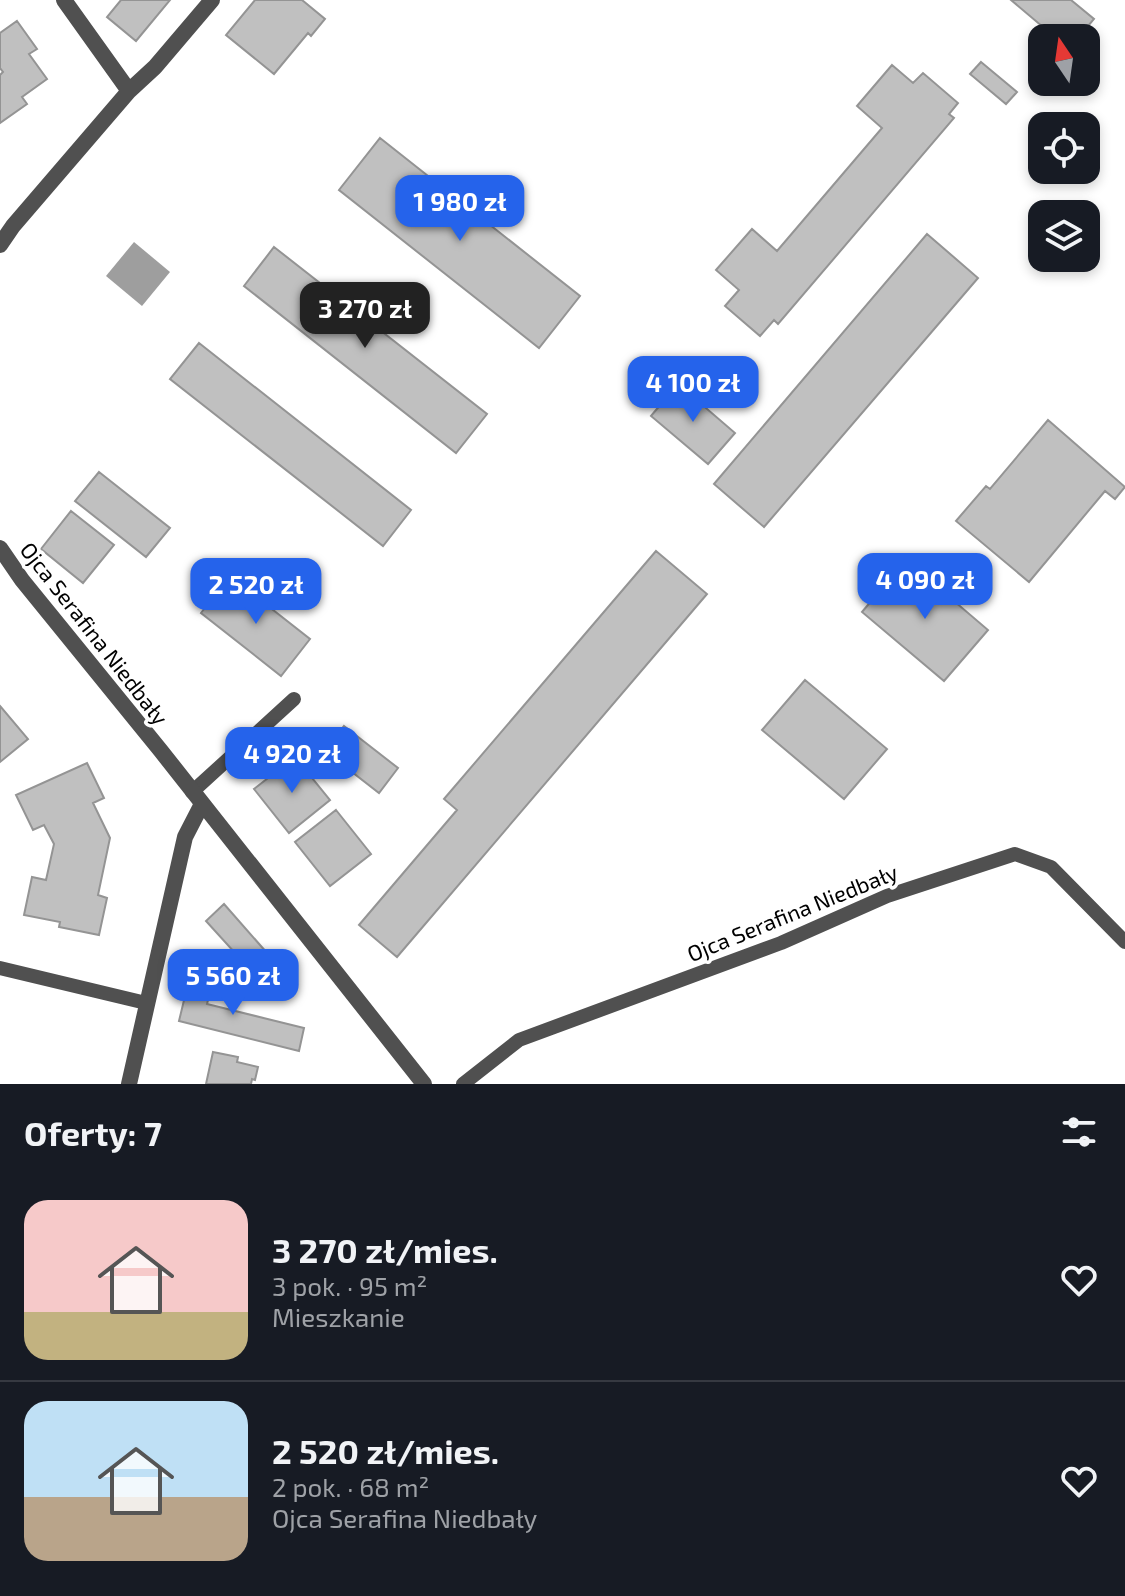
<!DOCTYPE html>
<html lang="pl">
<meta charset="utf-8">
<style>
:root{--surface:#171b24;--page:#242831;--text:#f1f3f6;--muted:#9ea1a6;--line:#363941;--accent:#2563eb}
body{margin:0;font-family:"Exo 2",sans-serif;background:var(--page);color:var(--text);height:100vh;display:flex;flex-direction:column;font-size:30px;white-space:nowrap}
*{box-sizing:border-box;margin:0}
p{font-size:26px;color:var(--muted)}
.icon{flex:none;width:44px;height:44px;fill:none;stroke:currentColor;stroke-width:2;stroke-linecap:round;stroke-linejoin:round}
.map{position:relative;height:1084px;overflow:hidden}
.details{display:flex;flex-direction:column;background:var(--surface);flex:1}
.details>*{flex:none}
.needle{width:52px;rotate:347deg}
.tools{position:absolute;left:1028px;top:24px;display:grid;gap:16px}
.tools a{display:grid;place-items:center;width:72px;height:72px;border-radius:16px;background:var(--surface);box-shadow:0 4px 12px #0003;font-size:40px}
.price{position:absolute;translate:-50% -68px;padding:0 18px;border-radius:16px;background:var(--accent);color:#fff;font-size:26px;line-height:52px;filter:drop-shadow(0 2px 4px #0008)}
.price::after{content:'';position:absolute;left:50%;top:48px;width:24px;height:18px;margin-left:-12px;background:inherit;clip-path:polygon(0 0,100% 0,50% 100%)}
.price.on{background:#222;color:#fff}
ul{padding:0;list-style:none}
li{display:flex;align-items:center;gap:24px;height:200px;padding:0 24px}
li+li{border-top:2px solid var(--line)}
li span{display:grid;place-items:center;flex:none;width:224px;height:160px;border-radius:24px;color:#555}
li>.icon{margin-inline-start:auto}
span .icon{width:96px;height:96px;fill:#fffc;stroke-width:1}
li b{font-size:34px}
h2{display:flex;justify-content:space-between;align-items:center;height:96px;padding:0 24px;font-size:34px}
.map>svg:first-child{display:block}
.water{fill:#9e9e9e}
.building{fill:#c0c0c0;stroke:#949494;stroke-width:2}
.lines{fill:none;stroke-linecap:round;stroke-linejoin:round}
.service{stroke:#505050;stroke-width:14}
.minor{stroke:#505050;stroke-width:16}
.labels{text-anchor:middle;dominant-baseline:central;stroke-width:7;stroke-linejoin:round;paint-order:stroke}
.street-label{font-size:22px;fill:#000;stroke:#fff}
</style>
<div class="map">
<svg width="1125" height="1084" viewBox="0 0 1125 1084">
<rect width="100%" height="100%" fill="#fff"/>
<path class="water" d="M134 242 170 272 142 306 106 276Z"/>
<path class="building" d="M121 0H170L136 41 107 17Z
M255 0H302L325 19 311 36 308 33 274 74 226 35Z
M1011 0H1071L1094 19 1078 38H1056Z
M17 21 37 49 29 54 47 79 22 97 27 104 0 123V75L3 72 0 68V33Z
M981 62 1017 92 1006 104 970 74Z
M892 65 913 83 923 73 958 103 949 114 954 118 778 324 774 320 760 336 725 306 739 290 716 270 752 229 777 251 882 128 857 106Z
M380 138 580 296 539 348 339 190Z
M927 234 978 278 764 527 714 484Z
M274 247 487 414 456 453 244 286Z
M199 343 411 510 383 546 170 379Z
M678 384 735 433 708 464 651 416Z
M1048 420 1125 487 1115 499 1105 491 1029 582 956 521 986 486 990 489Z
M99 472 170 528 146 557 75 501Z
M71 511 114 545 83 583 41 549Z
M656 551 707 594 397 957 359 925 457 810 444 799Z
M906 560 988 630 944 681 862 612Z
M230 576 310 639 281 676 201 613Z
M805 680 887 749 844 799 762 730Z
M0 706 28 739 0 762Z
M344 726 398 768 379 793 325 751Z
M295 757 330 800 289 833 254 789Z
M87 763 104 798 93 803 110 838 98 895 107 898 99 935 59 927 60 922 24 915 32 877 46 880 54 844 44 825 33 830 16 795Z
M336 810 371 854 330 886 295 842Z
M224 904 282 970 265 986 206 921Z
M192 967 215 973 207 1004 304 1028 299 1051 179 1021Z
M213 1052 238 1057 237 1062 258 1067 255 1080 252 1079 251 1084H206Z"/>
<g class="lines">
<path class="service" d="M192 792 294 699
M0 968 146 1003
M463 1084 519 1040 781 943 887 896 1015 854 1051 867 1125 942"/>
<path class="minor" d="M64 0 129 91
M0 245 13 226 129 91 155 67 212 0
M0 548 22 580 161 751 424 1084
M129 1084 185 837 202 804"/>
</g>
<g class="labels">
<g class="street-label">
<text transform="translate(95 633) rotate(52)">Ojca Serafina Niedbały</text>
<text transform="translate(792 912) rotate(-22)">Ojca Serafina Niedbały</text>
</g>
</g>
</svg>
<div class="tools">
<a><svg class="needle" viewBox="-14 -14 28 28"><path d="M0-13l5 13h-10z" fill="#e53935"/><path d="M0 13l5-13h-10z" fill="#9ea1a6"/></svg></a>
<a><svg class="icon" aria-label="locate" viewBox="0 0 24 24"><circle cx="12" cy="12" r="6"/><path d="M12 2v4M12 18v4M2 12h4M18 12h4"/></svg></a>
<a><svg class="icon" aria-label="layers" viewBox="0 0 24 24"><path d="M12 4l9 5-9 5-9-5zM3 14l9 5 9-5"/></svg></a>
</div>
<b class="price" style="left:460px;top:243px">1 980 zł</b>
<b class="price on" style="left:365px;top:350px">3 270 zł</b>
<b class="price" style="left:693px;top:424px">4 100 zł</b>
<b class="price" style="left:925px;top:621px">4 090 zł</b>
<b class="price" style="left:256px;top:626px">2 520 zł</b>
<b class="price" style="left:292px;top:795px">4 920 zł</b>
<b class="price" style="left:233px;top:1017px">5 560 zł</b>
</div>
<section class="details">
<h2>Oferty: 7<svg class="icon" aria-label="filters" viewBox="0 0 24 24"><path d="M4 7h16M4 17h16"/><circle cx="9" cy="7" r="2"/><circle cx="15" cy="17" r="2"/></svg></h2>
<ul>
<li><span style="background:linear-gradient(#f6c9c9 70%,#c2b280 0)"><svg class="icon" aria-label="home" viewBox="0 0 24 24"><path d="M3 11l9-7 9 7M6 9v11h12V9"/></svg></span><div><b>3 270 zł/mies.</b><p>3 pok. · 95 m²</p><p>Mieszkanie</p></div><svg class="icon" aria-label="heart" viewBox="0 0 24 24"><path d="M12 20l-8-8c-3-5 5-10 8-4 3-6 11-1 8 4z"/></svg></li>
<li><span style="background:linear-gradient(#bfe0f5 60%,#b9a48a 0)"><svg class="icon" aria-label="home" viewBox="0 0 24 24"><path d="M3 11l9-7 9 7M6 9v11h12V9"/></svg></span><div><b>2 520 zł/mies.</b><p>2 pok. · 68 m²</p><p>Ojca Serafina Niedbały</p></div><svg class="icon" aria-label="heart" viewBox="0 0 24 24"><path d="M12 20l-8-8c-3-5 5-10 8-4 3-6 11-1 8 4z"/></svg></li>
</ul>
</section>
